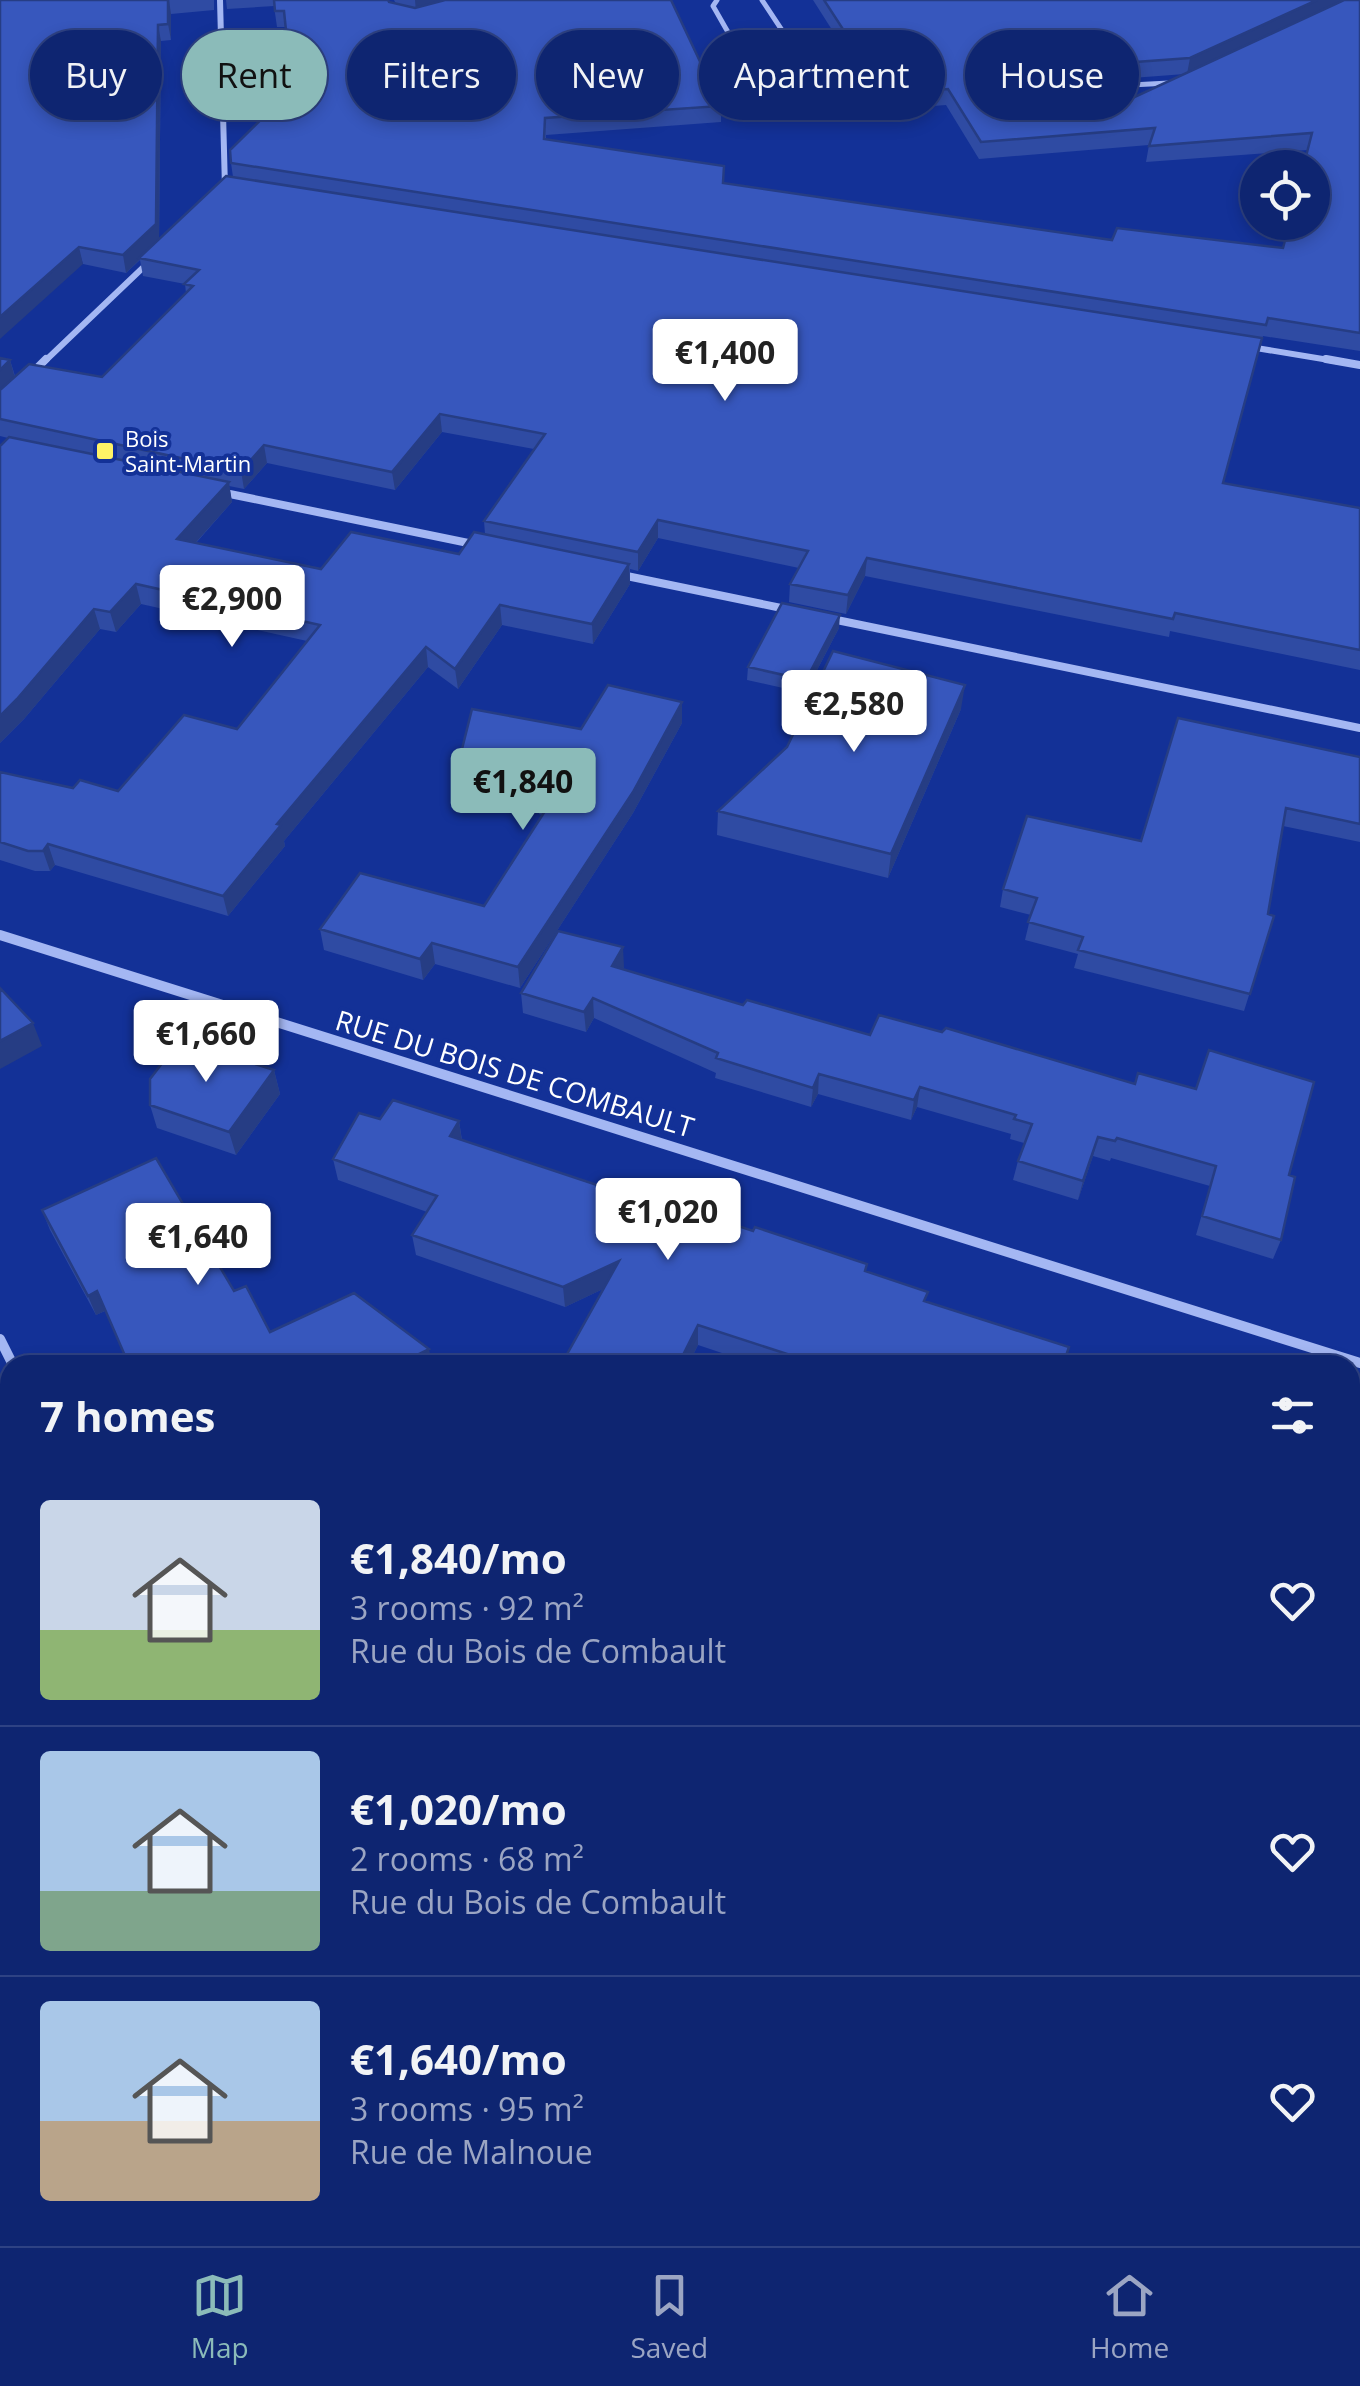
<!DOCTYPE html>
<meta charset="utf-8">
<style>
:root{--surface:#0e2571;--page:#172d76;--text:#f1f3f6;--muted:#9ba5c3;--line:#2e4284;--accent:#8bbbb9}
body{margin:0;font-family:"Open Sans",sans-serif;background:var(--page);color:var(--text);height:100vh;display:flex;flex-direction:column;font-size:38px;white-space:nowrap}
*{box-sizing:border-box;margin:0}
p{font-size:32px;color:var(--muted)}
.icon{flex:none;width:55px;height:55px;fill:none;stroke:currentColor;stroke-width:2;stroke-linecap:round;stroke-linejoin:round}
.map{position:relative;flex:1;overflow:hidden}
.drawer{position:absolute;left:0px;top:1355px;width:1360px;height:892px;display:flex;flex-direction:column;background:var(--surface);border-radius:30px 30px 0 0;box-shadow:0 5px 15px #0003,0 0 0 2px var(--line)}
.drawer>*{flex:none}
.banner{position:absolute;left:30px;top:30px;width:1300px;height:90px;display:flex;gap:20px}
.fabs{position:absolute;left:1240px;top:150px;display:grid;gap:20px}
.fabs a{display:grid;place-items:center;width:90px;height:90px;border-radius:50%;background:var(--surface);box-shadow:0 5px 15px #0003,0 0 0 2px var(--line);font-size:50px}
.price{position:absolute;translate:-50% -85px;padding:0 22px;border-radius:10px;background:#fff;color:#222;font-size:32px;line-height:65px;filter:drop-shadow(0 2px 5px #0008)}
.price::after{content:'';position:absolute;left:50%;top:60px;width:30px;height:22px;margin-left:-15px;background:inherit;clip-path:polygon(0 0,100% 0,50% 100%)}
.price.current{background:var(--accent);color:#111}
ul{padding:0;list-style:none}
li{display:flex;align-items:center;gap:30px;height:250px;padding:0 40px}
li+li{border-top:2px solid var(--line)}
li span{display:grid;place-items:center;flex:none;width:280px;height:200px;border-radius:10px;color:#555}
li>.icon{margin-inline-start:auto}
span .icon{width:120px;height:120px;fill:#fffc;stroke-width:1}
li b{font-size:42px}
h2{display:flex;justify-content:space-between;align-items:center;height:120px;padding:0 40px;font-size:42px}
.tag{padding:0 35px;border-radius:45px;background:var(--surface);box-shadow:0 5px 15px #0003,0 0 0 2px var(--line);font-size:35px;line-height:90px}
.tag.current{background:var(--accent);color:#111}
.menu{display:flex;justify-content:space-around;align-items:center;height:140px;border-top:2px solid var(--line);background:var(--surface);font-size:28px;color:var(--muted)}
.menu a{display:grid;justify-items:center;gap:5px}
.menu .current{color:var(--accent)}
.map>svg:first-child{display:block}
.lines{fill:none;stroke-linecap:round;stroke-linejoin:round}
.lane{stroke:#a4b7f3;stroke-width:5}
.street-far3{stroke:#a4b7f3;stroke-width:6}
.street-far2{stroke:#a4b7f3;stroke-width:8}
.street-far1{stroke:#a4b7f3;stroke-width:10}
.street{stroke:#a4b7f3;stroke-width:12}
.wall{fill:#2f4ba3;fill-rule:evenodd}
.shaded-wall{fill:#263d84}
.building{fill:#3757bd;stroke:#263d84;stroke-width:2.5}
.poi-dot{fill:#fff366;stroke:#133197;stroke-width:4}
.labels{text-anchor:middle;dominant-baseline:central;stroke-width:8;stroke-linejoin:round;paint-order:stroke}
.far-poi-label{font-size:22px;fill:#fff;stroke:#133197;text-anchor:start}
.street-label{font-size:28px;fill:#fff;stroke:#133197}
</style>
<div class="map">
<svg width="1360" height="2246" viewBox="0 0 1360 2246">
<rect width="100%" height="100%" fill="#133197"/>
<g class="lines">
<path class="lane" d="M717 0 713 6C735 43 740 66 789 66L799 56 762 0
M1072 97 1093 87 1169 83"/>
<path class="street-far3" d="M220 0 225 188
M1250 347 1341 362
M44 362 152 259"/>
<path class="street-far2" d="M1326 359 1360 365
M30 375 46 359
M220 492 478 545
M617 574 791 610
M827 618 1360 728"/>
<path class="street-far1" d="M0 935 1360 1363
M0 1339 13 1365"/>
<path class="street" d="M0 1536 10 1524
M362 2238 365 2246"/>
</g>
<path class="wall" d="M0 0H214V10L171 14V40L161 41 159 239 233 177 231 163 292 89 285 27H277L274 6 227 9 226 0H388L389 2 396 4 394 0H440L439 3 721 106V122L546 135V139L724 183 1112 240 1283 248 1308 150 1146 162 1149 145 979 159 946 105 883 110 813 0H1360V351L1263 336 1223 483 1360 508V670L1170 631 1169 637 865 576 846 614 789 602 790 584 799 568 658 538 638 571 630 569V584L593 644 502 625 458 689 428 667 284 841 285 846 228 916 55 865 50 871H35L0 860V772L73 788 118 791 237 729 307 641 141 604 116 632 100 629 24 719 0 743V446L8 438 0 436V358L10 360 15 376 102 377 186 293 185 284 143 276 140 260 126 273 83 264ZM1185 74 1126 101 1099 103 1072 88 1092 81ZM442 432 534 449 484 521 485 534 459 554 321 569 196 543 232 502 229 486 244 489 267 463 395 490Z
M839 628 805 693 747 680 748 667Z
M961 709 888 878 717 835 718 811Z
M682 723 633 813 520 988 435 964 423 980 324 950 320 929 484 906 542 815 539 814 537 793 540 789 465 770 462 749 581 729Z
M1360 757V842L1283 826 1268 914 1274 916 1244 1011 1074 968 1078 954 1025 940 1031 915 1000 907 1003 889 1141 841Z
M624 967 622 970 1289 1175 1281 1240 1273 1259 1196 1235 1210 1186 1111 1158 1110 1161 1093 1156 1078 1200 1013 1180 1018 1161 1024 1143 1010 1139 1011 1134 917 1107 911 1120 818 1094 811 1107 715 1078 716 1073 594 1018 586 1032 523 1013 521 993Z
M274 1070 280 1094 236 1155 157 1128 150 1105Z
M380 1119 459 1121 462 1140 651 1203 866 1272 926 1302 1064 1365H758L698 1345 688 1365H561L603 1289 565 1307 416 1255 412 1235 427 1212 338 1180 333 1159Z
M42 1210 234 1291 270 1332 105 1311 96 1315 50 1230Z
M765 2238H867L849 2246H768Z
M1268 2238H1350L1349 2246H1283Z"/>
<path class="shaded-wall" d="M169 0 171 14V40L168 24Z
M415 0H440L438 6 416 12Z
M1317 0H1347L1187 74 1190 58Z
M158 25 161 41 159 241 126 273 123 255Z
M1094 65 1092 81 1070 88 1067 85 1073 72Z
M79 247 83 264 0 339V317Z
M10 360 15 378 0 393V370Z
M440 414 442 432 395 490 392 472Z
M264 445 267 463 244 489 241 471Z
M229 482 232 502 181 559 177 539Z
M658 520V538L638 571V552Z
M867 558 865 576 846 614 848 595Z
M629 564 630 584 593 644 592 624Z
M136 584 141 604 116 632 110 612Z
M500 605 502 625 458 689 455 669Z
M94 609 100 629 24 719 0 743V716Z
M840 615 839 628 805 693 806 680Z
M426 647 428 667 284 841 285 846 228 916 223 896 277 824Z
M965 685 961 709 888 878 891 854Z
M682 702V723L633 813 520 988 518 967Z
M48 844 55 865 50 871 43 851Z
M432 943 435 964 423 980 420 959Z
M623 947 624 967 612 987V966Z
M593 998 594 1018 586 1032 584 1012Z
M33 1023 42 1046 0 1069V1041Z
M274 1070 280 1094 236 1155 229 1132Z
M819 1074 818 1094 811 1107 813 1088Z
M920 1087 917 1107 911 1120 914 1100Z
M459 1121 462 1142 450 1136Z
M1098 1137 1093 1156 1078 1200 1083 1181Z
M619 1261 620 1281 565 1307 563 1287Z
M97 1291 105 1311 96 1315 88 1296Z
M698 1325V1345L688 1365H678Z
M429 1349 432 1365H396Z
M111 2238H116L121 2246H116Z
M843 2238H867L849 2246H825Z"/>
<path class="building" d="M0 0H168V24L158 25 156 224 123 255 79 247 0 317Z
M274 0H388L389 2 415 8 445 0H671L721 106 545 118 544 139 724 166 723 183 1112 240 1117 228 1283 248 1290 222H1312V168H1303L1312 133 1149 146 1155 128 981 142 948 89 885 94 824 0H1317L1190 58 1094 65 1073 72 1067 85 1099 103 1126 101 1344 0H1360V333L1268 318 1266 325 231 163 230 150 292 89 284 11H275Z
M226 176 1262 338 1223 483 1360 508V650L1175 613 1173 619 867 558 848 595 790 584 808 551 658 520 638 552 484 521 545 434 440 414 392 472 264 445 241 471 0 419V390L29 364 102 377 193 286 184 284 199 270 139 258Z
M0 358 10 360 0 370Z
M9 437 229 482 177 539 321 569 351 532 459 554 474 532 629 564 592 624 500 605 455 669 426 647 277 824 281 825 223 896 48 844 43 851H28L0 842V772L73 788 80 780 118 791 184 715 237 729 320 625 136 584 110 612 94 609 17 699 0 716V446Z
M782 603 840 615 806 680 748 667Z
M833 651 965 685 891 854 718 811 787 747Z
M608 685 682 702 633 792 518 967 432 943 420 959 320 929 360 873 484 906 554 797 537 793 553 772 462 749 472 709 581 729Z
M1178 718 1360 757V824L1286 808 1268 914 1274 916 1250 994 1078 950 1083 937 1028 922 1037 898 1003 889 1027 816 1141 841Z
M558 931 623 947 612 966 743 1005 747 1000 870 1035 879 1015 942 1032 946 1028 1135 1084 1138 1073 1196 1089 1209 1050 1314 1082 1289 1175 1295 1177 1281 1240 1202 1216 1216 1166 1117 1138 1115 1141 1098 1137 1083 1181 1018 1161 1032 1124 1014 1119 1016 1115 920 1087 914 1100 819 1074 813 1088 716 1058 718 1053 593 998 584 1012 521 993Z
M0 988 33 1023 0 1041Z
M180 1040 274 1070 229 1132 150 1105V1079Z
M393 1100 459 1121 450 1136 651 1203 654 1198 753 1231 755 1227 867 1264 865 1271 928 1292 924 1301 1069 1347 1063 1365H821L698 1325 678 1365H561L619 1261 563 1287 412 1235 437 1196 333 1159 359 1113 380 1119Z
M156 1158 234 1291 246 1286 270 1332 354 1293 429 1349 396 1365H129L97 1291 88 1296 42 1210Z
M2 1653 10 1666V1978L0 1958V1654Z
M10 2041V2238H111L116 2246H0V2065Z
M1350 2211 1358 2216 1349 2246H1300L1285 2238H1350Z
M772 2238H843L825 2246H775Z"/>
<rect class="poi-dot" x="95" y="441" width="20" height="20" rx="5"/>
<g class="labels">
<g class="far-poi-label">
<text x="125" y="438">Bois<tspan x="125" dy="25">Saint-Martin</tspan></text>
</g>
<g class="street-label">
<text transform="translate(515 1073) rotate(17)">RUE DU BOIS DE COMBAULT</text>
</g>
</g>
</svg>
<div class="fabs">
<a><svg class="icon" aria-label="locate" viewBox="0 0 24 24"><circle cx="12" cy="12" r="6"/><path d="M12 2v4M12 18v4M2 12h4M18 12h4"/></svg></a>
</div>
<b class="price" style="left:725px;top:404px">€1,400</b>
<b class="price" style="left:232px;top:650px">€2,900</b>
<b class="price" style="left:854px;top:755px">€2,580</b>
<b class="price current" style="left:523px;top:833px">€1,840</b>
<b class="price" style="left:206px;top:1085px">€1,660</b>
<b class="price" style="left:668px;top:1263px">€1,020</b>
<b class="price" style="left:198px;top:1288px">€1,640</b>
<div class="banner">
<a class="tag">Buy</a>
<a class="tag current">Rent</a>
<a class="tag">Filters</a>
<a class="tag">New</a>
<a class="tag">Apartment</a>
<a class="tag">House</a>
</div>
<section class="drawer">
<h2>7 homes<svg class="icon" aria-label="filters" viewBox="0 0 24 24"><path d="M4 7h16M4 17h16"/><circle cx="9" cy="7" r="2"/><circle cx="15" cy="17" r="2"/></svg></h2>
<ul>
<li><span style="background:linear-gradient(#c9d6e8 65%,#8fb573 0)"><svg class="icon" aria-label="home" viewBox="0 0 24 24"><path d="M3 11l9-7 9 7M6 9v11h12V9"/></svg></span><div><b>€1,840/mo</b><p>3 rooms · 92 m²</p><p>Rue du Bois de Combault</p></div><svg class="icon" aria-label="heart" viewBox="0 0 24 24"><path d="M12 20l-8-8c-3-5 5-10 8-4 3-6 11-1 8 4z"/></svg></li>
<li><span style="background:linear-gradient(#a9c7e8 70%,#7fa58c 0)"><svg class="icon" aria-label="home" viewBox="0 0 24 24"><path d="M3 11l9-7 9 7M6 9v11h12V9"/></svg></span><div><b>€1,020/mo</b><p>2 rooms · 68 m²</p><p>Rue du Bois de Combault</p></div><svg class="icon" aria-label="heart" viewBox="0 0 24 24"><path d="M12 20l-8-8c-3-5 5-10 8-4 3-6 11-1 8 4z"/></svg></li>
<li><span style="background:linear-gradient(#a9c7e8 60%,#b9a48a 0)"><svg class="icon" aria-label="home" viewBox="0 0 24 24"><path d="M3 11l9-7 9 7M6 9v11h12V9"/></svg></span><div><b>€1,640/mo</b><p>3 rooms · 95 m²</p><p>Rue de Malnoue</p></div><svg class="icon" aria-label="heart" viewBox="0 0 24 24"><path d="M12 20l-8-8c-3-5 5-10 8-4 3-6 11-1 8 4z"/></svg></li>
</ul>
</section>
</div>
<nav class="menu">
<a class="current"><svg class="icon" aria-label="map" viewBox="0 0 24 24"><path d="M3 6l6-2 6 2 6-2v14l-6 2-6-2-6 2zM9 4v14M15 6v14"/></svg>Map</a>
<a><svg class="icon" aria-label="saved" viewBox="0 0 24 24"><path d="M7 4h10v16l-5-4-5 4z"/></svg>Saved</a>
<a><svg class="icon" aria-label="home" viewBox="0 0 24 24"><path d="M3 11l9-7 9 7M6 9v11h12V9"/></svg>Home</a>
</nav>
